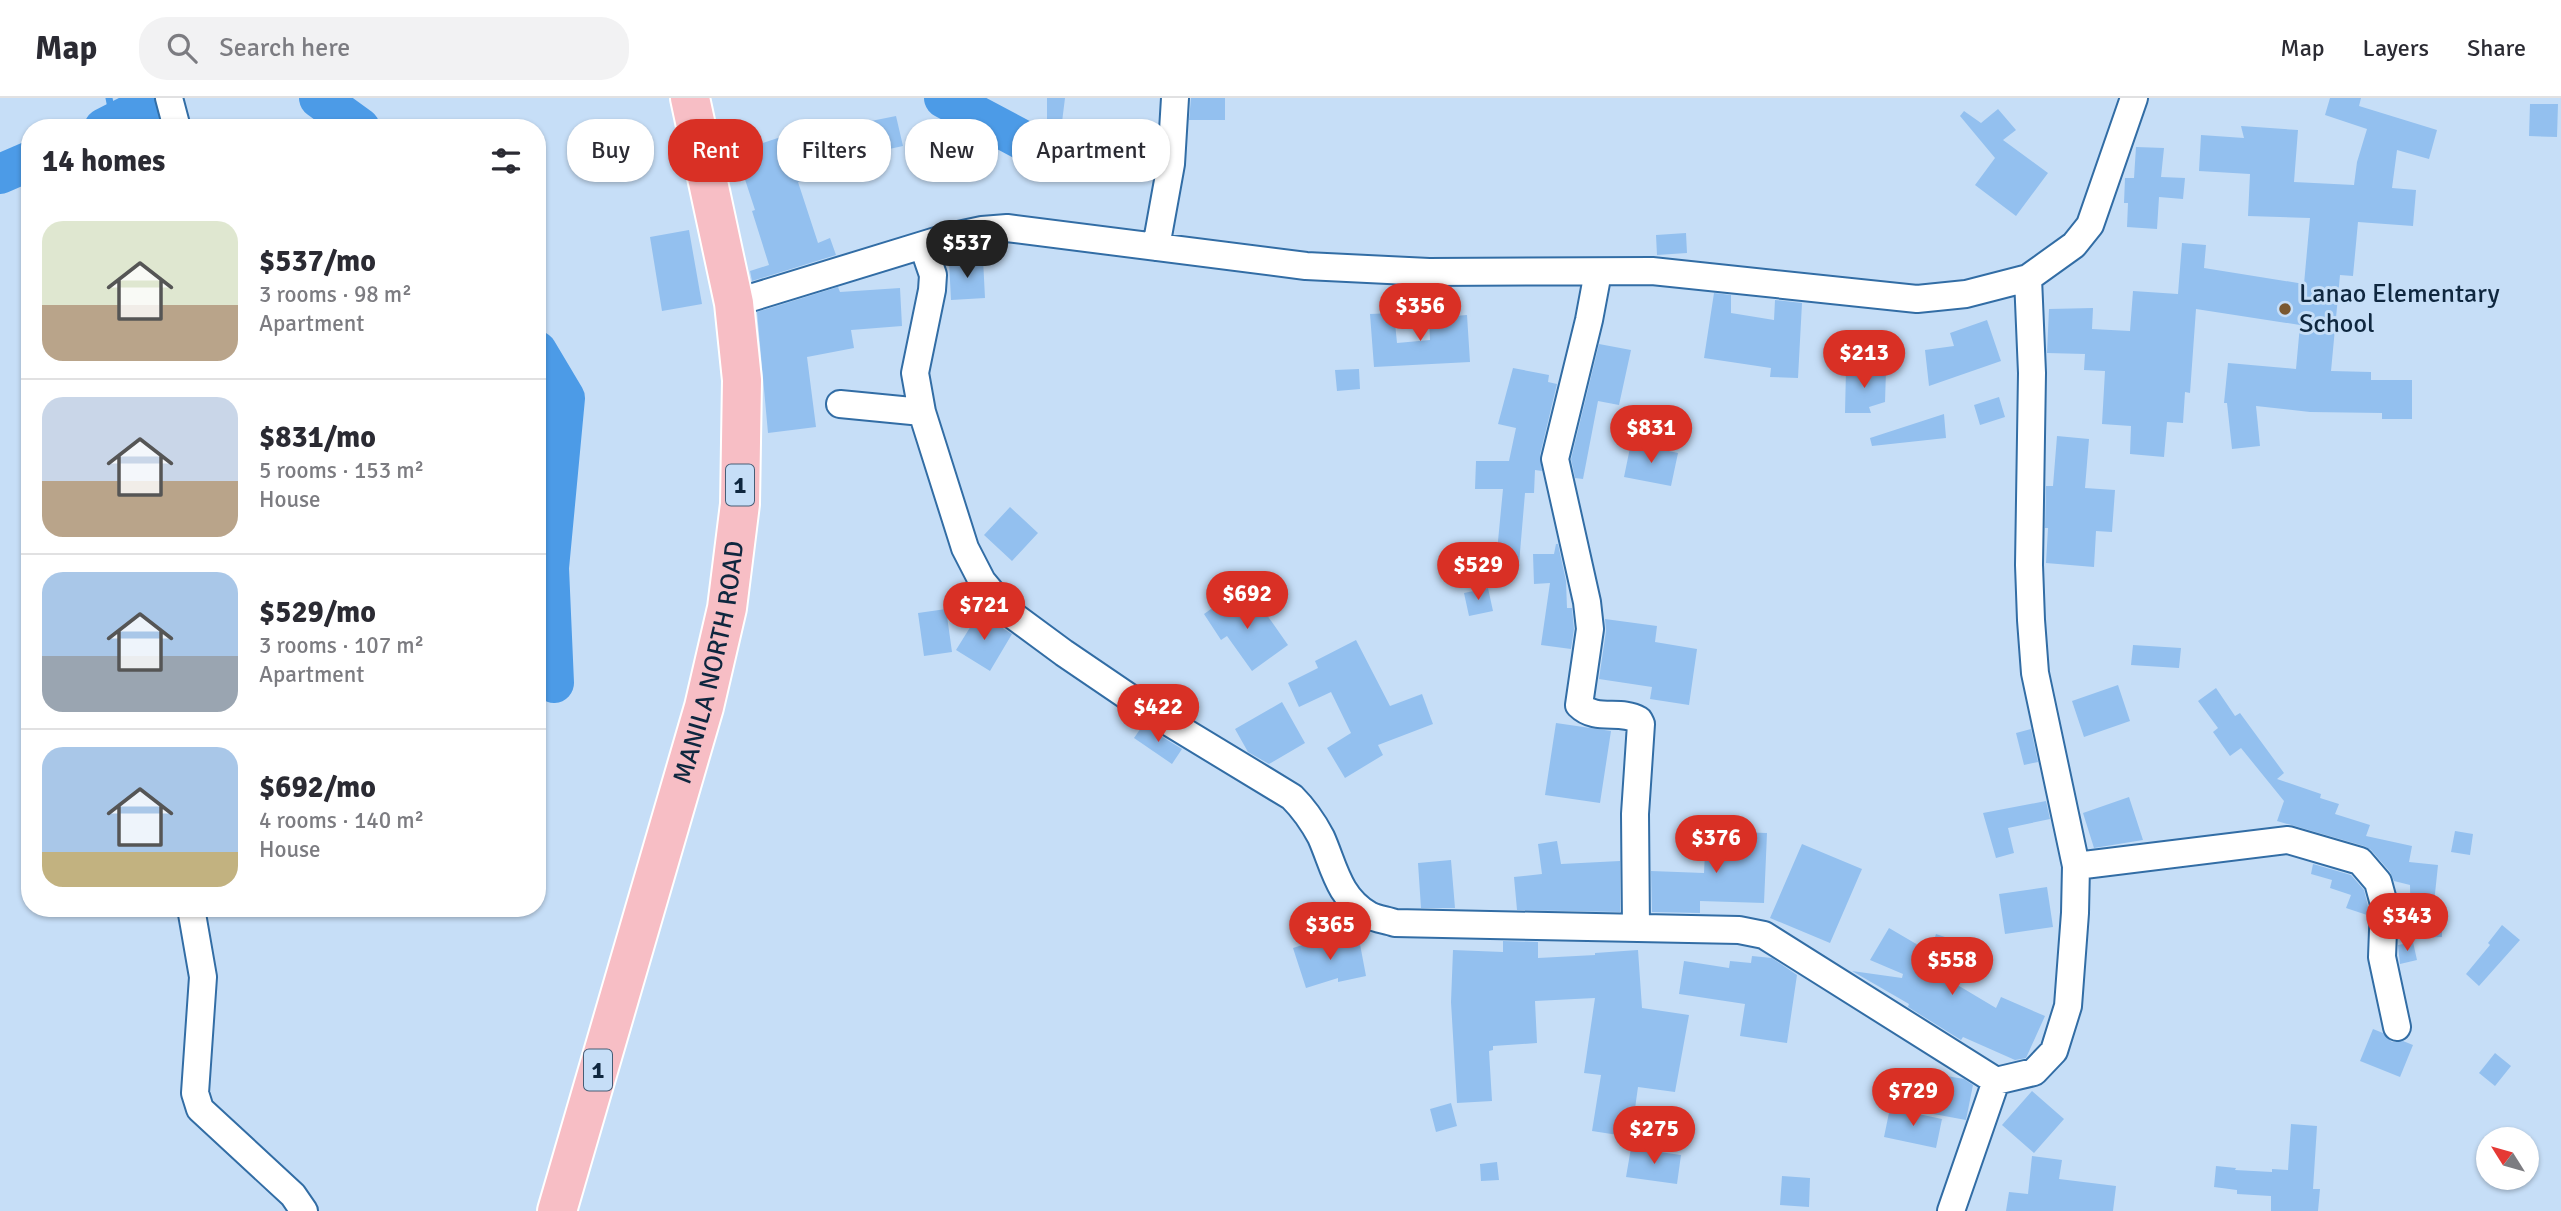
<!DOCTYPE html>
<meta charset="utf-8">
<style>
:root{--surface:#fff;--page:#f2f2f3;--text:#2b2b33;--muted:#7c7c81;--line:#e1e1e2;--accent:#d93025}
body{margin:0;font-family:Signika,sans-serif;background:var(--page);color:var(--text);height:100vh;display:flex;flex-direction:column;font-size:26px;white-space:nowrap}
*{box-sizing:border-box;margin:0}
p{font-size:23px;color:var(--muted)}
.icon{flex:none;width:38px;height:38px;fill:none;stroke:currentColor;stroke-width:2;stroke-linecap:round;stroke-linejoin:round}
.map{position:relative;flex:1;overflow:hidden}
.panel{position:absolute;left:21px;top:21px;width:525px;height:798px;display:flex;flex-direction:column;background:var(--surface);border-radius:28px;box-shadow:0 2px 5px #0004}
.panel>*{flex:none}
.banner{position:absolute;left:567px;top:21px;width:665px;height:63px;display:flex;gap:14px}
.needle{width:46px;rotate:307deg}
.fabs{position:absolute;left:2476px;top:1029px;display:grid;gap:14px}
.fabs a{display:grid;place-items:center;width:63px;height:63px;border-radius:50%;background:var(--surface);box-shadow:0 2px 5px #0004;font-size:35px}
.price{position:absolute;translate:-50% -60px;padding:0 16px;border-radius:24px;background:var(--accent);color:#fff;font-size:23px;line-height:46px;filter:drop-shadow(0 2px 4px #0008)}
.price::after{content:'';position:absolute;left:50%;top:42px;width:21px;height:16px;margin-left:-10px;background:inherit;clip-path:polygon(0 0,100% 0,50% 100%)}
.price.on{background:#222;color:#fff}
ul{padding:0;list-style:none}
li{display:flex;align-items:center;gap:21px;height:175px;padding:0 21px}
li+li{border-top:2px solid var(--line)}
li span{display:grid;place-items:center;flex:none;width:196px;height:140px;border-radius:21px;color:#555}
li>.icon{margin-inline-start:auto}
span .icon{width:84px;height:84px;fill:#fffc;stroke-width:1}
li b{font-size:30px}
h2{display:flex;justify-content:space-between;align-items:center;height:84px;padding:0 21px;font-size:30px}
.tag{padding:0 24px;border-radius:28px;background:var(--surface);box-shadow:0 2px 5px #0004;font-size:24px;line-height:63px}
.tag.on{background:var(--accent);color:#fff}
header{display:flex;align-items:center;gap:42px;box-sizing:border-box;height:98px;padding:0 35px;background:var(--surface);border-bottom:2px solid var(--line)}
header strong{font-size:33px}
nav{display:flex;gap:38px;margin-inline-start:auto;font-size:24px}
.search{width:490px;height:63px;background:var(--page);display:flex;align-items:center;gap:18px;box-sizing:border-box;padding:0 24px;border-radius:28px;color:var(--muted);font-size:26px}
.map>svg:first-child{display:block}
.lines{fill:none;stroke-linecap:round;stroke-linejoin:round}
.stream{stroke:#4c9be7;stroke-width:7}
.river{stroke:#4c9be7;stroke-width:40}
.building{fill:#93c0ef}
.minor-casing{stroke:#326da5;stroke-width:30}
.highway-casing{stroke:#fff;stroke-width:42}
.minor{stroke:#fff;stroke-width:26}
.highway{stroke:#f7bec5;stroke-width:38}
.poi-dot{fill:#7a5830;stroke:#c6def7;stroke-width:2.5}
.labels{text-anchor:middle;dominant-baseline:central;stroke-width:6;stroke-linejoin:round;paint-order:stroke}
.shield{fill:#c6def7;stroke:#465e76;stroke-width:2}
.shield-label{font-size:24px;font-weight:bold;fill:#0f273f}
.poi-label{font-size:26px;fill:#0f273f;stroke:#c6def7;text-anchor:start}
.street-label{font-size:26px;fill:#0f273f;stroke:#c6def7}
</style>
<header>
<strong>Map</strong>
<div class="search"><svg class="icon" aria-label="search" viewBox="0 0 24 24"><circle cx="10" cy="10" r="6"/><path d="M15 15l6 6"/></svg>Search here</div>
<nav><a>Map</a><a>Layers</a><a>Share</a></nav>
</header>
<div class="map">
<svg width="2561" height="1113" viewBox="0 0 2561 1113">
<rect width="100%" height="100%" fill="#c6def7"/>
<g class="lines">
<path class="stream" d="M109 0 114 25"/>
<path class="river" d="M319 0 360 30
M944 0 1032 47
M104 30 163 0
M0 76 30 63
M537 253 565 300 549 470 554 585"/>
</g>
<path class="building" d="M1047 0H1065L1061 32H1093V53L1047 56Z
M1191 0H1225V22H1189Z
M2330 0H2361L2359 8 2437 32 2429 61 2397 52 2392 90 2416 92 2413 128 2358 124 2353 178 2340 177 2331 273 2371 274V282H2412V321H2382V315L2310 314 2256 308 2260 348 2232 351 2227 305H2224L2228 265 2296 271 2300 227 2196 211 2190 295 2185 294 2183 325 2167 324 2164 359 2130 356 2131 328 2102 326 2105 273 2084 272 2085 256 2047 255 2049 211 2093 210 2092 231 2130 233 2133 193 2178 196 2182 145 2206 147 2204 170 2304 186 2310 120 2248 118 2250 76 2199 73 2201 37 2244 40 2241 28 2298 32 2294 84 2354 87 2357 64 2367 31 2325 17Z
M2530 6H2558L2557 39 2529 38Z
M1998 11 2016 32 2003 42 2048 75 2016 118 1975 87 1995 60 1960 18 1964 13 1981 25Z
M896 18 903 48 866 56 800 79 802 83 798 84 818 145 830 140 836 157 752 183 750 173 769 167 752 113 755 112 736 54 787 37 792 52 871 25V23Z
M2136 49 2164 50 2161 79 2185 80 2183 101 2159 99 2157 131 2127 129 2128 105H2124L2125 80H2134Z
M689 132 702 206 662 213 650 139Z
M1686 135 1687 155 1657 157 1656 137Z
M983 161 985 200 951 202 949 163Z
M838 189 840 194 900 190 902 228 851 232 854 250 807 259 816 329 768 335 757 214Z
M1714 195 1731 197V215L1774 222 1775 202 1802 205 1798 280 1770 279 1771 270 1704 260Z
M1394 215 1397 245 1430 242 1429 220 1467 217 1470 264 1374 269 1370 216Z
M1987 222 2001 263 1929 288 1925 252 1954 248 1950 235Z
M1599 246 1631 252 1619 307 1598 303 1583 381 1575 380 1571 361Z
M1513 270 1549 277 1548 284 1557 286 1540 357 1542 373 1535 372 1534 395H1525L1519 466 1496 464 1503 391H1475L1476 363H1509L1516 330 1498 326Z
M1359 271 1360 291 1337 293 1335 272Z
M1846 271 1886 272 1885 304 1869 309 1871 315H1845Z
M1999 299 2005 319 1980 327 1974 307Z
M1944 316 1946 340 1872 348 1870 340Z
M2057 338 2089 341 2085 390 2115 392 2112 434 2096 433 2094 469 2046 465 2048 430H2045L2046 388H2053Z
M1631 345 1678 355 1671 388 1624 379Z
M1010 409 1038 435 1012 463 984 437Z
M1556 446H1558L1566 483 1567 510H1572L1574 531 1571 551 1541 547 1550 485 1534 486 1533 456H1554Z
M1488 490 1493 513 1469 518 1464 495Z
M1253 497 1288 547 1252 573 1227 538 1221 542 1204 516 1228 499 1238 514Z
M946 511 952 554 924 558 918 515Z
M979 515 1012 536 990 573 956 552Z
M1605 521 1657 528 1655 544 1697 551 1689 607 1650 601 1652 589 1599 581 1606 533Z
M1356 542 1390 608 1422 596 1433 626 1378 647 1383 657 1345 680 1327 650 1351 635 1331 594 1299 609 1288 585 1318 570 1315 563Z
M2133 547 2181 550 2179 570 2131 567Z
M2118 587 2130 623 2084 639 2072 603Z
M2216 590 2235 618 2240 615 2284 675 2277 681 2321 696 2320 700 2339 706 2335 716 2370 727 2366 738 2412 748 2409 764 2438 767 2433 815H2442V839L2411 840 2410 787 2394 783 2390 774 2371 752 2364 748 2277 723 2284 703 2241 650 2230 658 2213 634 2218 630 2198 603Z
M1282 604 1305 645 1269 666 1248 654 1235 631Z
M1556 625 1611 633 1600 705 1545 697Z
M1143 627 1182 651 1172 666 1134 640Z
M2031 631 2038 664 2024 667 2016 635Z
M2129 699 2143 742 2094 750 2083 715Z
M2046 703 2050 721 2008 730 2014 755 1996 760 1983 715Z
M1706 733 1767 735 1764 805 1700 803V815L1652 814 1651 773 1704 775Z
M2455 733 2473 736 2470 757 2451 754Z
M1557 743 1561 766 1620 763V814L1517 812 1514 779 1542 776 1538 746Z
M1802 746 1862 771 1830 845 1770 820Z
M1451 762 1455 810H1421L1418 765Z
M2313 766 2351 777 2364 792 2368 808 2367 817 2346 810 2351 797 2330 790 2332 782 2311 776Z
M2047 789 2053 829 2005 836 1999 796Z
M2502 827 2520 842 2479 888 2466 876 2490 847 2488 845Z
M1889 830 1930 854 1936 836 1957 843 1944 879 1996 910 2001 899 2045 918 2026 960 2015 962 1963 939 1961 942 1908 909 1909 906 1852 873 1902 880 1903 876 1870 862Z
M1324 840 1326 848 1359 841 1366 878 1338 884V880L1306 890 1293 850Z
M1503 843 1538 844V860L1595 857V855L1638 852 1642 910 1689 917 1675 994 1638 989 1631 1039 1592 1033 1601 977 1584 975 1595 900 1535 903 1537 945 1493 948V952L1489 953 1492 1003 1457 1005 1451 904 1453 852 1503 854Z
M2413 844 2417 862 2400 866 2398 847Z
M1752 858 1772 860 1797 877 1787 945 1740 938 1745 906 1679 896 1684 863 1729 870 1730 863 1751 865Z
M2373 931 2383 935 2392 944 2403 943 2413 947 2400 979 2360 963Z
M2495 955 2511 968 2495 988 2479 975Z
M1935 976 1964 981 1973 987 1966 1022 1928 1015Z
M2032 993 2064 1021 2034 1055 2002 1027Z
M1451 1005 1457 1028 1436 1034 1430 1011Z
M1890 1010 1942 1021 1936 1050 1884 1039Z
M2291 1026 2317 1028 2313 1091H2320L2318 1113H2271V1098L2237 1096V1092L2214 1089 2216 1068 2236 1070 2235 1072 2272 1074V1071L2288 1072Z
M1631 1050 1681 1057 1677 1086 1626 1079Z
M2032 1058 2062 1062 2059 1081 2116 1088 2113 1113H2006L2009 1094 2028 1096Z
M1497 1064 1499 1082 1481 1083 1480 1066Z
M1782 1078 1810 1080 1809 1109 1780 1107Z"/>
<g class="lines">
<defs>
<path id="minor" d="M169 0 177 30
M923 148 933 177 932 192 915 275 922 314 965 450 982 483 1007 513 1064 555 1142 608 1292 699C1304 711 1313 724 1321 739 1334 768 1338 799 1369 817 1376 821 1386 822 1395 825L1739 832 1764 837 1996 983 2034 974 2054 953 2068 908 2075 815 2076 768 2035 575 2031 522 2029 467 2032 275 2028 180
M1156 149 1171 66 1175 0
M1598 174 1589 222 1555 361 1587 504 1590 531 1579 607C1596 624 1620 611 1639 622L1641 626 1635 716 1636 830
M734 205 949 139 982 132 1007 130 1306 168 1429 174 1652 173 1917 201 1966 196 2028 180 2074 147 2090 127 2134 0
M840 306 922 314
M2076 768 2288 742 2360 763 2378 784 2384 806 2382 859 2397 929
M191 810 203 879 195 995 200 1011 293 1097 304 1113
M1951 1113 1996 983"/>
<g id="highway">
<path id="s1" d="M557 1113 704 609 727 510 740 406 742 282 734 205 690 0"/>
</g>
</defs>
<use href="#minor" class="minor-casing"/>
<use href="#highway" class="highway-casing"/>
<use href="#minor" class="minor"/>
<use href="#highway" class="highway"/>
</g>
<circle class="poi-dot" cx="2285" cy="211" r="7"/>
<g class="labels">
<g class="shield">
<rect x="726" y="366.5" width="28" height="41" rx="5"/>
<rect x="584" y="951.5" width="28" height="41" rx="5"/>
</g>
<g class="shield-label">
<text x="740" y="387">1</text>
<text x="598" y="972">1</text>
</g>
<g class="poi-label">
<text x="2299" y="196">Lanao Elementary<tspan x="2299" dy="30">School</tspan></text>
</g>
<g class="street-label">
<text stroke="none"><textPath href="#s1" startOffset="570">MANILA NORTH ROAD</textPath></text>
</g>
</g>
</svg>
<div class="fabs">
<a><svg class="needle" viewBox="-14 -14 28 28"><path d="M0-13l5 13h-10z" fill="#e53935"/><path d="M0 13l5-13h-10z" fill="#7c7c81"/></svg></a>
</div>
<b class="price on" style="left:967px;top:182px">$537</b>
<b class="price" style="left:1420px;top:245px">$356</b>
<b class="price" style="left:1864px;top:292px">$213</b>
<b class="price" style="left:1651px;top:367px">$831</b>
<b class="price" style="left:1478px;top:504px">$529</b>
<b class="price" style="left:1247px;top:533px">$692</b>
<b class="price" style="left:984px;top:544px">$721</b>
<b class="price" style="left:1158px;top:646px">$422</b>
<b class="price" style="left:1716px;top:777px">$376</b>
<b class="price" style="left:2407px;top:855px">$343</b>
<b class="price" style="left:1330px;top:864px">$365</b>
<b class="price" style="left:1952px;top:899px">$558</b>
<b class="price" style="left:1913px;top:1030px">$729</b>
<b class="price" style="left:1654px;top:1068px">$275</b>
<div class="banner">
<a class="tag">Buy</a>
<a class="tag on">Rent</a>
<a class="tag">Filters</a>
<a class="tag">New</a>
<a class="tag">Apartment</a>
</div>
<section class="panel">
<h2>14 homes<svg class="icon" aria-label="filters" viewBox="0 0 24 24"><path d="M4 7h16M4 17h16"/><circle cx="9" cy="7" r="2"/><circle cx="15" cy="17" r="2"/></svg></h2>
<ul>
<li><span style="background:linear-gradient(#dfe7d0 60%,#b9a48a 0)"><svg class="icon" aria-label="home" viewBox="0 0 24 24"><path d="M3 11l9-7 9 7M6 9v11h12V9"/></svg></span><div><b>$537/mo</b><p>3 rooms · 98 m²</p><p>Apartment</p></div></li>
<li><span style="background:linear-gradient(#c9d6e8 60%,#b9a48a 0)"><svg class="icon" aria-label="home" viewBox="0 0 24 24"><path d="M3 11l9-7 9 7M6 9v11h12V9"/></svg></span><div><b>$831/mo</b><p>5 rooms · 153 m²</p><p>House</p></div></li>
<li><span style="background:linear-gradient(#a9c7e8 60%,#9aa5b1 0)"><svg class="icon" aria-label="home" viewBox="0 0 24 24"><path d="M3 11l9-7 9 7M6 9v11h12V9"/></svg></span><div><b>$529/mo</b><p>3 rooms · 107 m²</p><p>Apartment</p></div></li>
<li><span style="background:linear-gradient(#a9c7e8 75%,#c2b280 0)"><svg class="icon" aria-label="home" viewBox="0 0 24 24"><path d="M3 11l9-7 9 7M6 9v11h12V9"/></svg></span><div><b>$692/mo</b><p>4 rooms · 140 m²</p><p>House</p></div></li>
</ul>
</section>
</div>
